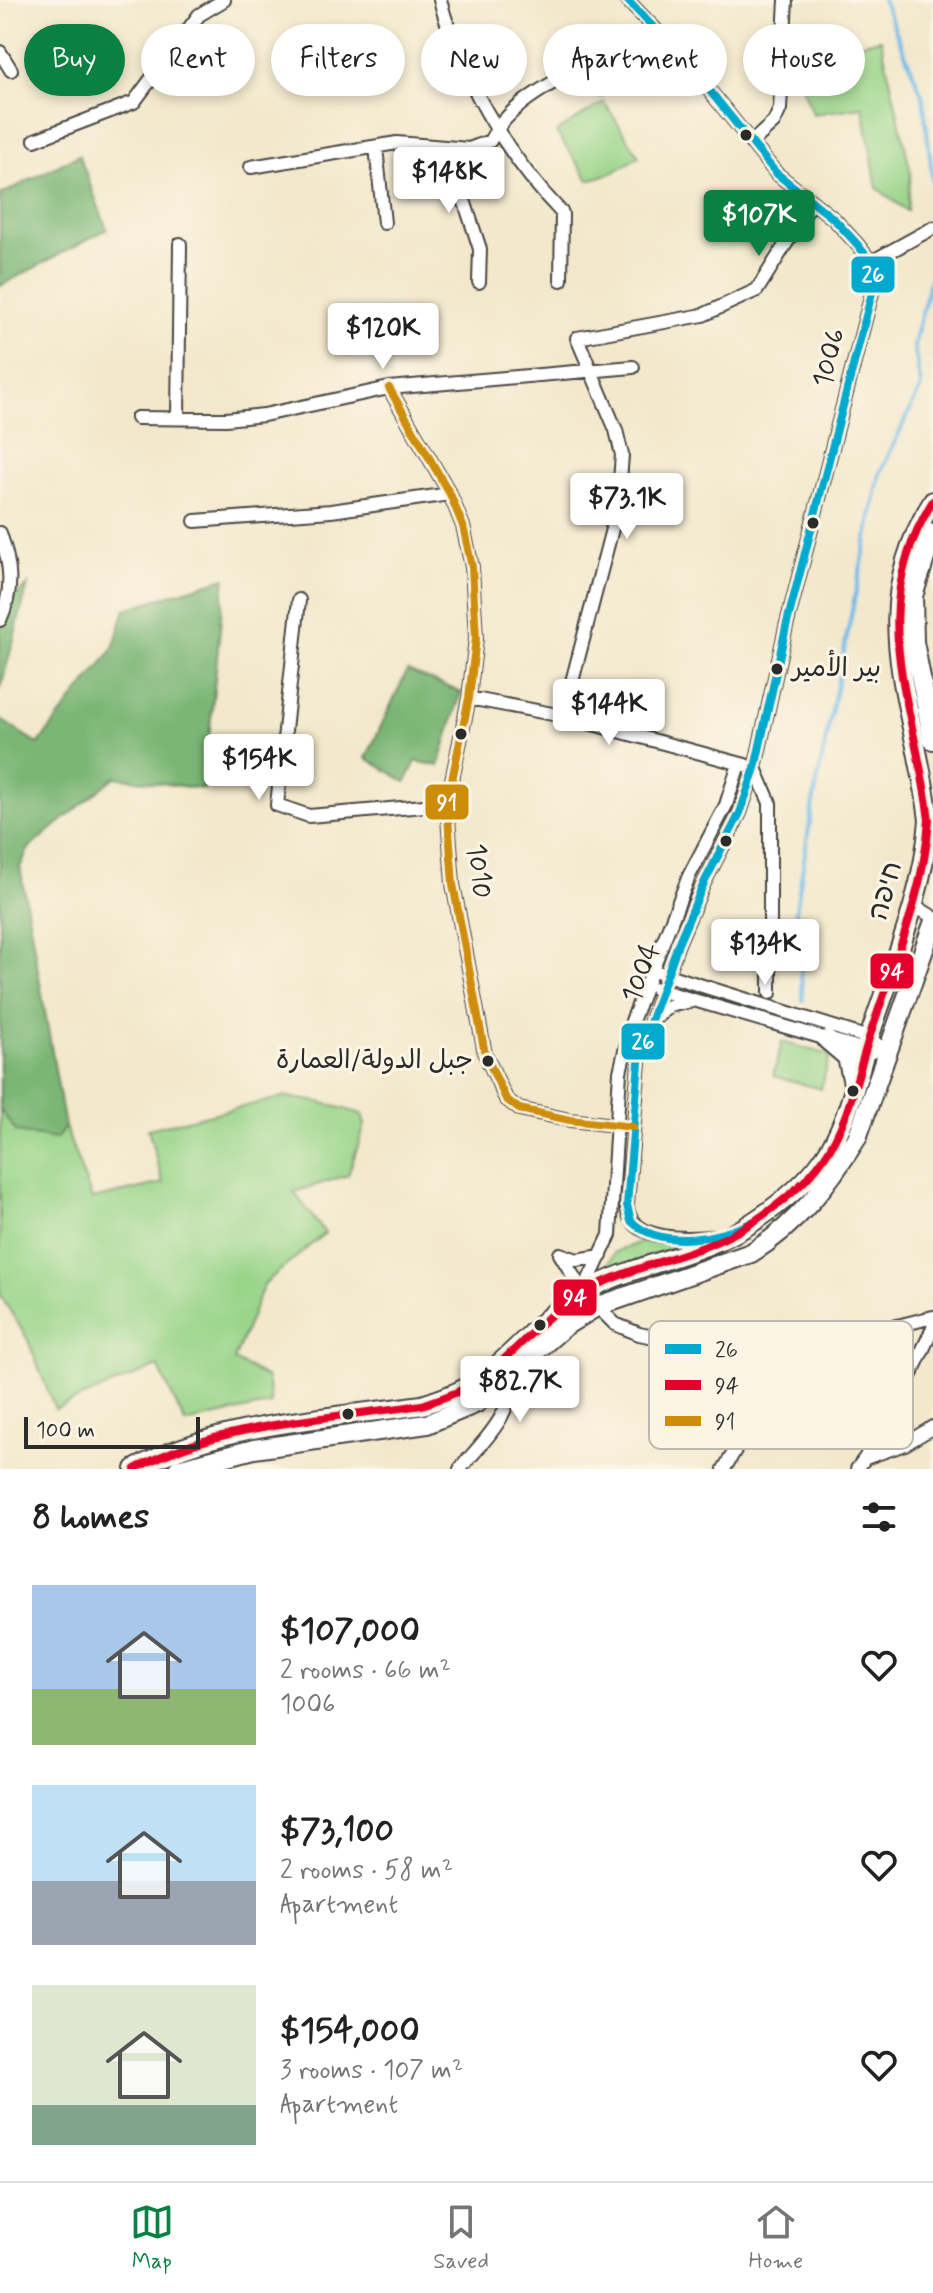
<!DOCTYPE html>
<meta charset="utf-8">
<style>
:root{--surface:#fff;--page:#f6f6f6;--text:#222;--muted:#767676;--line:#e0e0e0;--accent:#0b8043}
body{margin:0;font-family:Mynerve,"Playpen Sans Arabic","Playpen Sans Hebrew",sans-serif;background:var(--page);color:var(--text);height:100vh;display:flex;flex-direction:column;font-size:30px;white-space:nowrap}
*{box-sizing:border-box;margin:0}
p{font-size:26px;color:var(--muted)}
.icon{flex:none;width:44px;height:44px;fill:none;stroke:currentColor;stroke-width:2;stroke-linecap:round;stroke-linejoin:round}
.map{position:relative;height:1469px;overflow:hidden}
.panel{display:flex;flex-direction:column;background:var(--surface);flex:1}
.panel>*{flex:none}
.hud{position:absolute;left:24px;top:24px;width:886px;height:72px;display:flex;gap:16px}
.scale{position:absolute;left:24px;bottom:20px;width:176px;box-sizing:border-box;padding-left:8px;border:4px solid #2b2b2b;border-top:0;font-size:22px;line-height:28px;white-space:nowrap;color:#2b2b2b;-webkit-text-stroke:6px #fcf5e5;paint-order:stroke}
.price{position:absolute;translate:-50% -68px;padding:0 18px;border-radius:8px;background:#fff;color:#222;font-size:26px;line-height:52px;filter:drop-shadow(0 2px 4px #0008)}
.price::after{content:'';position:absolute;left:50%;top:48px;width:24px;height:18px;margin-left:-12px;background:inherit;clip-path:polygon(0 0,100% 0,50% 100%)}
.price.selected{background:var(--accent);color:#fff}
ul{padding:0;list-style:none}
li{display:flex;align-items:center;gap:24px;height:200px;padding:0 32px}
li span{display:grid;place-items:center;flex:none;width:224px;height:160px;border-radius:0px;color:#555}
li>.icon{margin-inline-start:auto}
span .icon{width:96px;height:96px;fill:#fffc;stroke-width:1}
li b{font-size:34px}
h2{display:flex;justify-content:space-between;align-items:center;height:96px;padding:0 32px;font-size:34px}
.chip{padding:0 28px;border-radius:36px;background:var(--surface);box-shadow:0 4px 12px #0003;font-size:28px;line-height:72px}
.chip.selected{background:var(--accent);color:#fff}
.tabs{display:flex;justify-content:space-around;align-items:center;height:112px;border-top:2px solid var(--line);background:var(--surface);font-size:22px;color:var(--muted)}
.tabs a{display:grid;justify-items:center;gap:4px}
.tabs .selected{color:var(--accent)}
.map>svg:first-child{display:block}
.green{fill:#98d489;stroke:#62805a;stroke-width:2}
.forest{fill:#7ab675;stroke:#527050;stroke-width:2}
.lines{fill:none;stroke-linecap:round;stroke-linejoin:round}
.stream{stroke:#6ebae8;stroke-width:4}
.minor-casing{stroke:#494743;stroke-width:16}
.highway-casing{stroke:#494743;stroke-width:22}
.minor{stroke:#fff;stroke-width:12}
.highway{stroke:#fff;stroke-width:18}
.bus-1-casing{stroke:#fcf5e5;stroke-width:14}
.bus-2-casing{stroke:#fcf5e5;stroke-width:14}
.bus-3-casing{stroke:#fcf5e5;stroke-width:14}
.bus-1{stroke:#00a9ce;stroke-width:8}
.bus-2{stroke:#e4002b;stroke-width:8}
.bus-3{stroke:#ce8d09;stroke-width:8}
.bus-dot{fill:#2b2b2b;stroke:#fcf5e5;stroke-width:3}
.labels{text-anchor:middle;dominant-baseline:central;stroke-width:6;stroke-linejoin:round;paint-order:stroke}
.bus-label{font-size:26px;fill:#2b2b2b;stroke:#fcf5e5;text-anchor:start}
.street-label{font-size:28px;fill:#2b2b2b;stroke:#fcf5e5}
.key{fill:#fcf5e5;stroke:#bdb8ad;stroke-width:2}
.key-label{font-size:22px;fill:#2b2b2b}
.line-badge{stroke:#fcf5e5;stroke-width:3}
.badge-label{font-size:22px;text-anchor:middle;font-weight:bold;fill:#fff}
</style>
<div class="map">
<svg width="933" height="1469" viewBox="0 0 933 1469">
<rect width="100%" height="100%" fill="#fcf5e5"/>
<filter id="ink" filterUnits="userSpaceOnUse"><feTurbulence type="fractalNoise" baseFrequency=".0125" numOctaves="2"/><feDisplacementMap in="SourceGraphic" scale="16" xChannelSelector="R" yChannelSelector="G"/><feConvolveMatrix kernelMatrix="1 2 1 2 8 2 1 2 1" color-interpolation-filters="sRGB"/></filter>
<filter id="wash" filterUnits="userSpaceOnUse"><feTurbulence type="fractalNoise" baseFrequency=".006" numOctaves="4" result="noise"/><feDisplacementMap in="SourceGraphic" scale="32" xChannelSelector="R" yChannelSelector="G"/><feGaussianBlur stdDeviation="1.8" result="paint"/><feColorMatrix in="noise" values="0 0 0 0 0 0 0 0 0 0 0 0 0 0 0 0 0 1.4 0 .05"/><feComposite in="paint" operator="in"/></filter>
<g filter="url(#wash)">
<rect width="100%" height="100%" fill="#f3e8cc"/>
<path class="green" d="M881 39 911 173 907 211 877 188 863 107 813 114 791 59Z
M604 102 639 156 614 172 589 180 556 132Z
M782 1042 830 1055 821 1089 773 1076Z
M284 1097 320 1102 362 1114 365 1125 348 1175 294 1192 325 1233 264 1284 234 1360 267 1378 271 1404 185 1423 158 1366 55 1409 27 1338 0 1295V1110L17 1132 56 1139 65 1127 92 1199 163 1183 148 1129Z
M645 1240 686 1244 600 1275 615 1252Z"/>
<path class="forest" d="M79 155 107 229 0 286V195Z
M225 578 204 789 115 777 29 848 20 867 65 1127 56 1139 17 1132 0 1110V719L38 744 113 649 125 609Z
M28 585 0 691V608Z
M407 671 461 692 439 766 416 761 406 782 366 758Z"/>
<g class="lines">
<path class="stream" d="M883 0 923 97 933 183
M803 1000 796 910 813 803 880 473 921 387 914 345 933 269"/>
</g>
</g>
<g filter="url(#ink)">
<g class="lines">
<defs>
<path id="minor" d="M440 0C461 78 506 155 562 213L561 280
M627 0 685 60 776 173 834 219 857 244 871 262 874 285 786 627 755 768 740 813 704 883 678 944 640 1051 627 1205C629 1244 692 1239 719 1236
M0 52 11 70
M35 140 134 102 199 15 224 0
M751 143 774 122 780 109 786 0
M376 147 384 223
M461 149 463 197 480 249 479 282
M251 167 397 143 469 149 490 141C509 103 552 84 588 62L601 89
M871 262 933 228
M389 388 450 494 463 526 472 567 476 638 469 698 447 804 453 884 485 1054 506 1099 519 1109 570 1120 633 1127
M137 418 226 419 264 415 389 388 633 367
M178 418 180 244
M195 521 331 511 450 494
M0 533C11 565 14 589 0 620
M299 600 277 805 309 816 447 804
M469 698 563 716 745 765
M563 716 618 506 622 455 616 430 577 338 703 315 757 290 812 202
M755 768 770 803V993
M913 905 933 917
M661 973 869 1038 887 1052
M656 989 872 1052
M652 1021 669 1006 692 1001
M560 1254 583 1292 615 1324 639 1334 719 1350 768 1353 810 1348 933 1317
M560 1254 577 1260 601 1256
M583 1292 610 1235 620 1072 632 1021 689 876 726 805 739 764
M865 1458 898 1402 933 1328
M460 1469C482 1442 519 1411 507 1373
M724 1469 751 1423 810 1348
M857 1469 865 1458 905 1444 933 1427"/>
<path id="highway" d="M933 533 913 596 914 642 933 740
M827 1040 847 1057 853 1083
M135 1469C221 1422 328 1419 422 1405 437 1400 453 1395 467 1387 511 1362 539 1316 584 1292 639 1261 703 1257 756 1220 780 1204 807 1182 823 1159 848 1125 857 1075 870 1035 893 965 924 894 929 820 915 703 863 612 933 501
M178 1469 254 1449 427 1424 477 1403 565 1326 596 1307 751 1253C797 1225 829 1183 857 1138L933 924"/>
</defs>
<use href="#minor" class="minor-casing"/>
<use href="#highway" class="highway-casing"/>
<use href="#minor" class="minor"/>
<use href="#highway" class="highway"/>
<defs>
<path id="bus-1" d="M627 0 685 60 776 173 834 219 857 244 871 262 874 285 786 627 755 768 740 813 704 883 678 944 640 1051 627 1205 631 1221C662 1251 721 1238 755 1221"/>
<path id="bus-2" d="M135 1469C221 1422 328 1419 422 1405 437 1400 453 1395 467 1387 511 1362 539 1316 584 1292 639 1261 703 1257 756 1220 780 1204 807 1182 823 1159 848 1125 857 1075 870 1035 893 965 924 894 929 820 915 703 863 612 933 501"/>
<path id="bus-3" d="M389 388 450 494 463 526 472 567 476 638 469 698 447 804 453 884 485 1054 506 1099 519 1109 570 1120 633 1127"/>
</defs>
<use href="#bus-1" class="bus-1-casing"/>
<use href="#bus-2" class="bus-2-casing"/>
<use href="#bus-3" class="bus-3-casing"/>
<use href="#bus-1" class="bus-1"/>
<use href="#bus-2" class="bus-2"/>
<use href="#bus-3" class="bus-3"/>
</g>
</g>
<g class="bus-dot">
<circle cx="746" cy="135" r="7"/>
<circle cx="813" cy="523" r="7"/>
<circle cx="777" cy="669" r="7"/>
<circle cx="461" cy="734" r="7"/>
<circle cx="726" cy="841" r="7"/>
<circle cx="488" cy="1061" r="7"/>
<circle cx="853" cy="1091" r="7"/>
<circle cx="540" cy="1325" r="7"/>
<circle cx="348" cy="1414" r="7"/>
</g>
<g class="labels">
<g class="bus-label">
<text x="792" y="669">بير الأمير</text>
<text x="473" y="1061" text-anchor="end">جبل الدولة/العمارة</text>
</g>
<g class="street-label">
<text transform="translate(830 358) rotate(-76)">1006</text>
<text transform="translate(478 871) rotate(83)">1010</text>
<text transform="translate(886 891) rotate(-74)">חיפה</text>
<text transform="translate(642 973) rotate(-69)">1004</text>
</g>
</g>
<rect x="649" y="1321" width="264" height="128" rx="12" class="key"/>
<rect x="665" y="1344" width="36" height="10" fill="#00a9ce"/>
<rect x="665" y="1380" width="36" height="10" fill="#e4002b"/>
<rect x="665" y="1416" width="36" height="10" fill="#ce8d09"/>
<g class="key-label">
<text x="715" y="1357">26</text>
<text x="715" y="1393">94</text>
<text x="715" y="1429">91</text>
</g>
<g class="line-badge">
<rect x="850" y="255" width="46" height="39" rx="8" fill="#00a9ce"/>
<rect x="424" y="783" width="46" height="38" rx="8" fill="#ce8d09"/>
<rect x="869" y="952" width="46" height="38" rx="8" fill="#e4002b"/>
<rect x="620" y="1022" width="46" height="39" rx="8" fill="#00a9ce"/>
<rect x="552" y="1278" width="46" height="39" rx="8" fill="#e4002b"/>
</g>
<g class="badge-label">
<text x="873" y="282">26</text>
<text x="447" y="810">91</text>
<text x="892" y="979">94</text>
<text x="643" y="1049">26</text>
<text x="575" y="1305">94</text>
</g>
</svg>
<div class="scale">100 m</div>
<b class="price" style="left:449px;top:215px">$148K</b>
<b class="price selected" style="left:759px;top:258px">$107K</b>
<b class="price" style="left:383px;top:371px">$120K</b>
<b class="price" style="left:627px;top:541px">$73.1K</b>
<b class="price" style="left:609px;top:747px">$144K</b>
<b class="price" style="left:259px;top:802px">$154K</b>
<b class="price" style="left:765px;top:987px">$134K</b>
<b class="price" style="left:520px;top:1424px">$82.7K</b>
<div class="hud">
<a class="chip selected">Buy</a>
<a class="chip">Rent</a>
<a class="chip">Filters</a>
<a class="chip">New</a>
<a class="chip">Apartment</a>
<a class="chip">House</a>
</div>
</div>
<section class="panel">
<h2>8 homes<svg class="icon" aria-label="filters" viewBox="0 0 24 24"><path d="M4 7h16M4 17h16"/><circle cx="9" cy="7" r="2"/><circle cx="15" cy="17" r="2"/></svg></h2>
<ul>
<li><span style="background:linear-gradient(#a9c7e8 65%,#8fb573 0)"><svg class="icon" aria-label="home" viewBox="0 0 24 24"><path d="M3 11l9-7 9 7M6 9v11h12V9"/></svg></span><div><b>$107,000</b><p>2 rooms · 66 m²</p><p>1006</p></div><svg class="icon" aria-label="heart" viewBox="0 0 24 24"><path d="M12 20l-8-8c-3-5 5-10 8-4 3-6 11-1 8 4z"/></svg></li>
<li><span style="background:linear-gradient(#bfe0f5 60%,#9aa5b1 0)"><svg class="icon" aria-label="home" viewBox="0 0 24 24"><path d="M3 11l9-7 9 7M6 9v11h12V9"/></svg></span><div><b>$73,100</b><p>2 rooms · 58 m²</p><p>Apartment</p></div><svg class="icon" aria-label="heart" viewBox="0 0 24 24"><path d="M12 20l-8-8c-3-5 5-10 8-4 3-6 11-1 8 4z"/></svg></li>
<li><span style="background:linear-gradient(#dfe7d0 75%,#7fa58c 0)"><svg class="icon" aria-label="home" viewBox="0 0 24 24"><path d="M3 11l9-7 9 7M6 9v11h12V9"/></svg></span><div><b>$154,000</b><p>3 rooms · 107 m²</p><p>Apartment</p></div><svg class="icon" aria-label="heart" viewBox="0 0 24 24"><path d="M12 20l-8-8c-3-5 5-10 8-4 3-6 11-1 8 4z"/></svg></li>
</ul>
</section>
<nav class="tabs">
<a class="selected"><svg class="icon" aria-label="map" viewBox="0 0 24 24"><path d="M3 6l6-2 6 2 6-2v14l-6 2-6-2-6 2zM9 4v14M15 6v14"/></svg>Map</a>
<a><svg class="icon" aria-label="saved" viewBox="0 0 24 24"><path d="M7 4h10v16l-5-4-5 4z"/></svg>Saved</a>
<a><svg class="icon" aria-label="home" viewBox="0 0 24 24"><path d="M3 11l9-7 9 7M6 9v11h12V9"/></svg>Home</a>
</nav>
